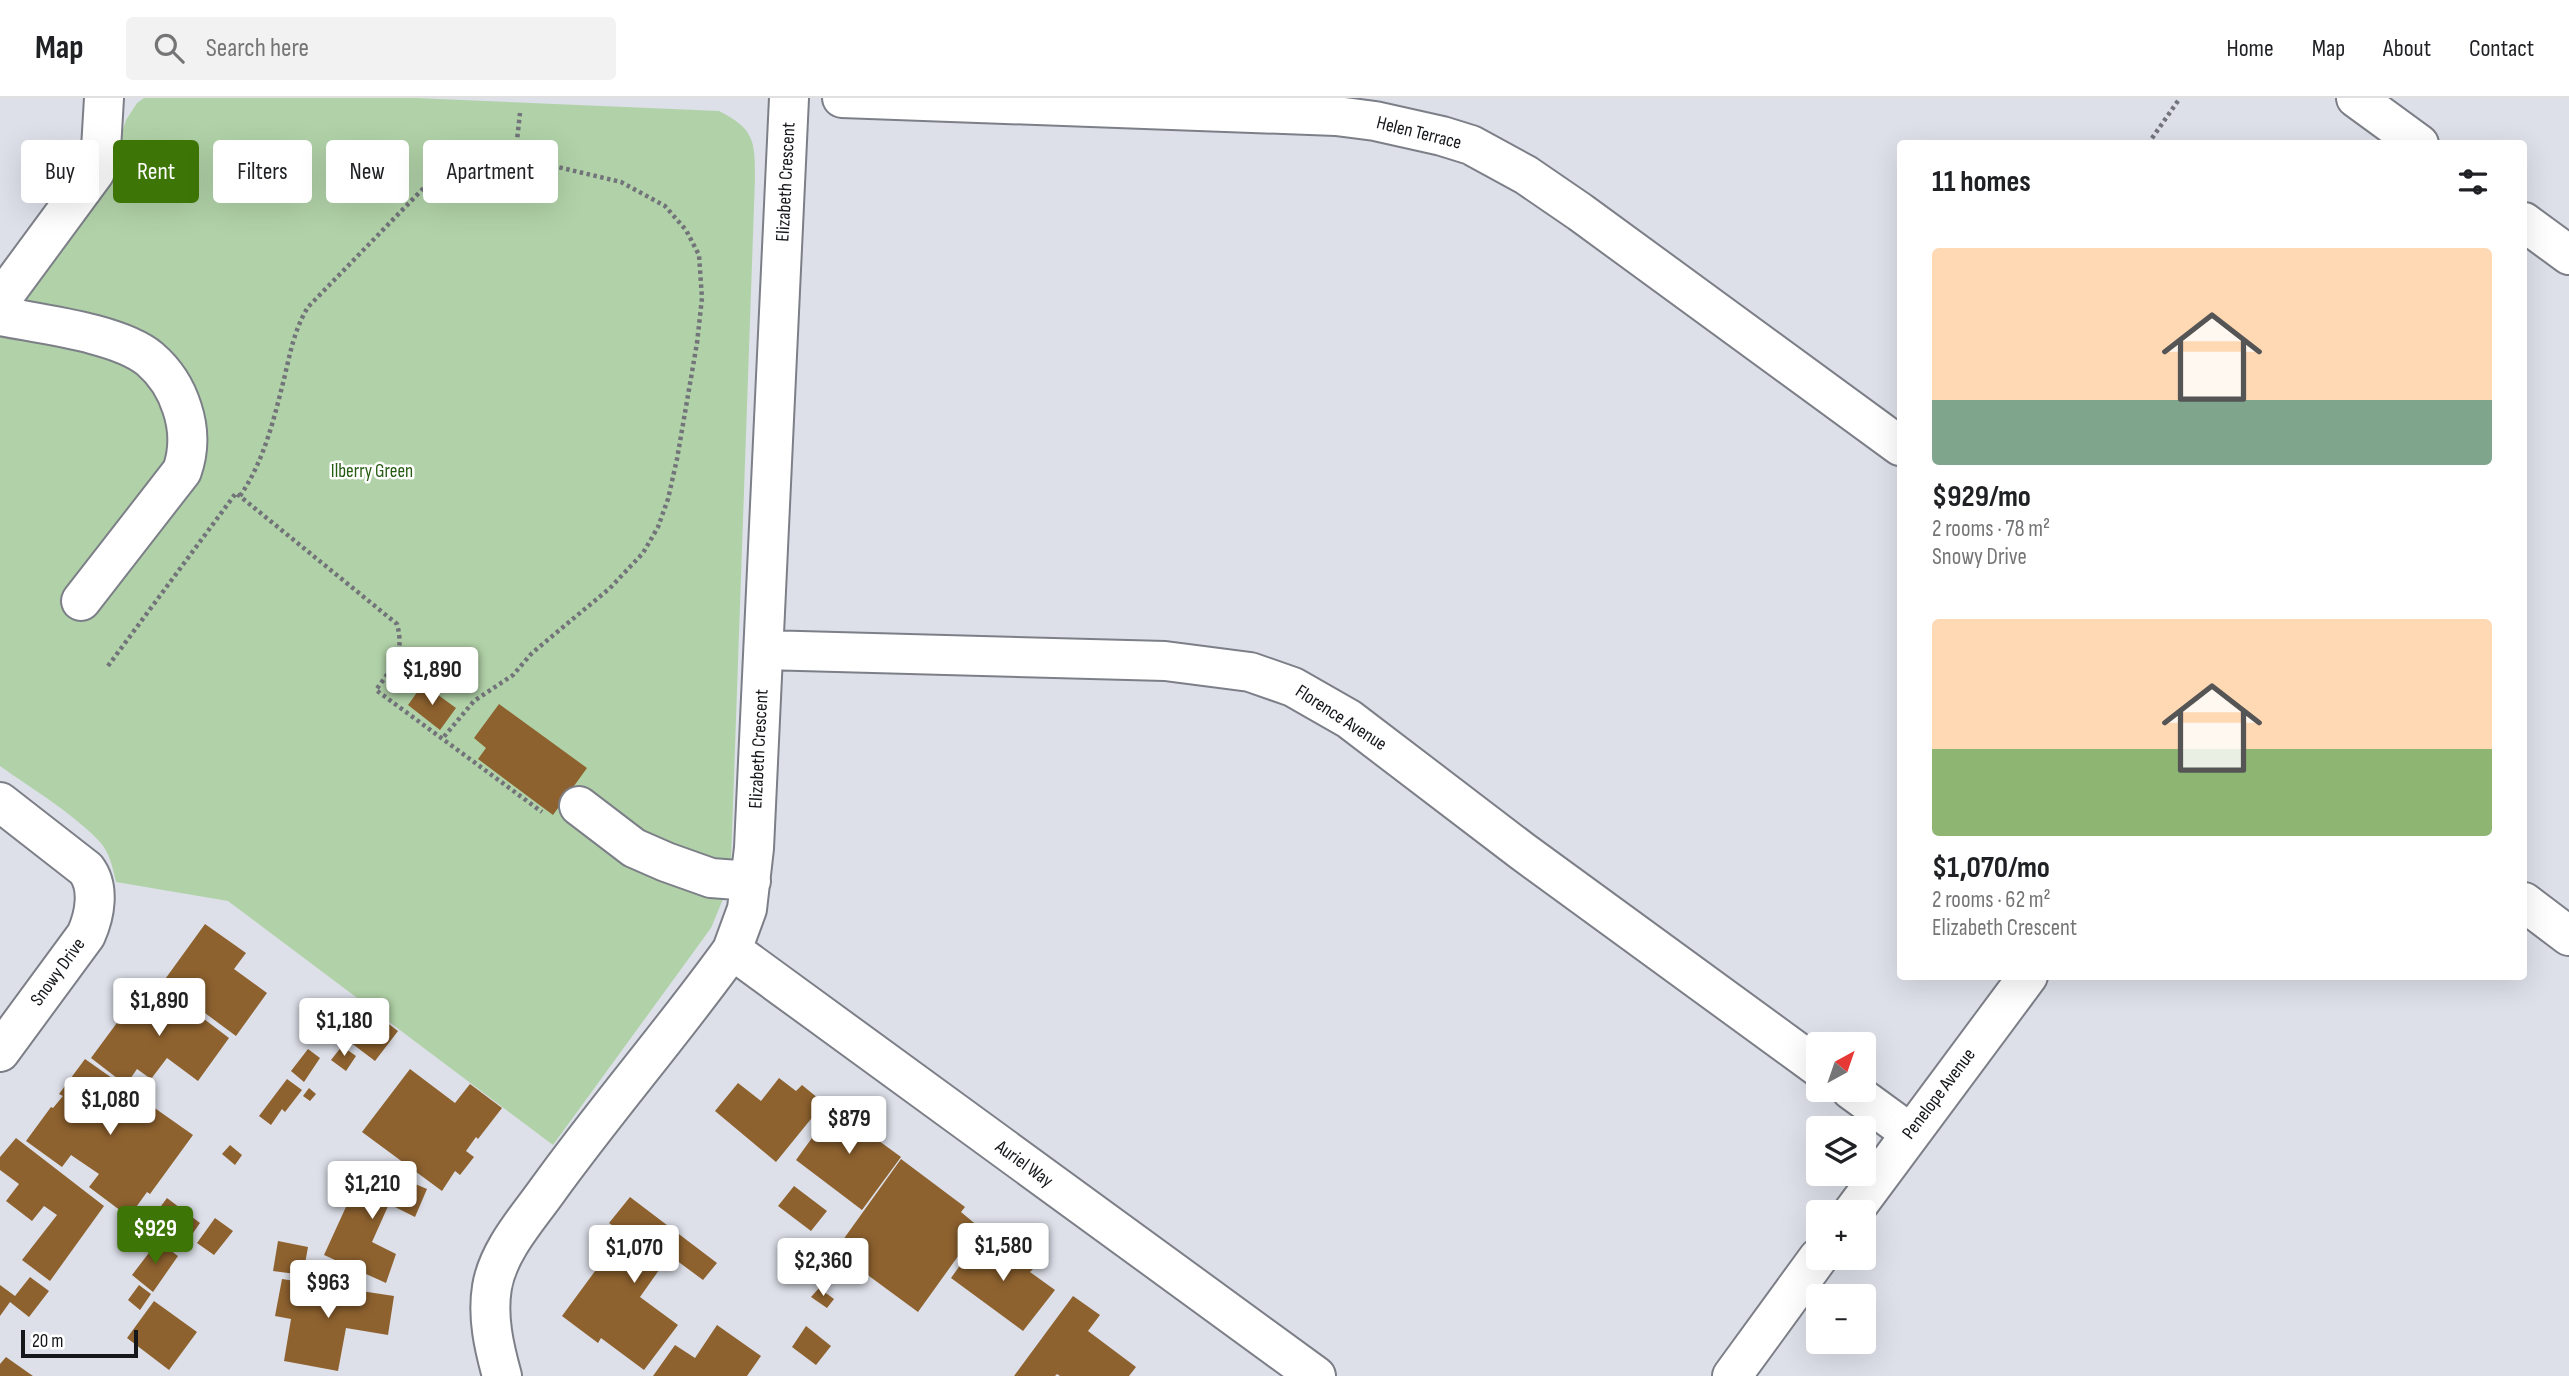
<!DOCTYPE html>
<meta charset="utf-8">
<style>
:root{--surface:#fff;--page:#f2f2f2;--text:#202124;--muted:#757577;--line:#e0e0e0;--accent:#3d7506}
body{margin:0;font-family:"Sofia Sans Condensed",sans-serif;background:var(--page);color:var(--text);height:100vh;display:flex;flex-direction:column;font-size:26px;white-space:nowrap}
*{box-sizing:border-box;margin:0}
p{font-size:23px;color:var(--muted)}
.icon{flex:none;width:38px;height:38px;fill:none;stroke:currentColor;stroke-width:2;stroke-linecap:round;stroke-linejoin:round}
.map{position:relative;flex:1;overflow:hidden}
.sheet{position:absolute;left:1897px;top:42px;width:630px;height:840px;display:flex;flex-direction:column;background:var(--surface);border-radius:7px;box-shadow:0 7px 28px #0002}
.sheet>*{flex:none}
.top-card{position:absolute;left:21px;top:42px;width:665px;height:63px;display:flex;gap:14px}
.needle{width:46px;rotate:40deg}
.buttons{position:absolute;left:1806px;top:934px;display:grid;gap:14px}
.buttons a{display:grid;place-items:center;width:70px;height:70px;border-radius:7px;background:var(--surface);box-shadow:0 7px 28px #0002;font-size:35px}
.scale{position:absolute;left:21px;bottom:18px;width:117px;box-sizing:border-box;padding-left:7px;border:4px solid #15171a;border-top:0;font-size:19px;line-height:24px;white-space:nowrap;color:#15171a;-webkit-text-stroke:5px #fff;paint-order:stroke}
.price{position:absolute;translate:-50% -60px;padding:0 16px;border-radius:7px;background:#fff;color:#222;font-size:23px;line-height:46px;filter:drop-shadow(0 2px 4px #0008)}
.price::after{content:'';position:absolute;left:50%;top:42px;width:21px;height:16px;margin-left:-10px;background:inherit;clip-path:polygon(0 0,100% 0,50% 100%)}
.price.current{background:var(--accent);color:#fff}
ul{padding:0;list-style:none}
li{display:grid;align-content:center;gap:14px;height:371px;padding:0 35px}
li span{display:grid;place-items:center;height:217px;border-radius:7px;color:#555}
li>.icon{margin-inline-start:auto}
span .icon{width:126px;height:126px;fill:#fffc;stroke-width:1}
li b{font-size:30px}
h2{display:flex;justify-content:space-between;align-items:center;height:84px;padding:0 35px;font-size:30px}
.chip{padding:0 24px;border-radius:7px;background:var(--surface);box-shadow:0 7px 28px #0002;font-size:24px;line-height:63px}
.chip.current{background:var(--accent);color:#fff}
header{display:flex;align-items:center;gap:42px;box-sizing:border-box;height:98px;padding:0 35px;background:var(--surface);border-bottom:2px solid var(--line)}
header strong{font-size:33px}
nav{display:flex;gap:38px;margin-inline-start:auto;font-size:24px}
.search{width:490px;height:63px;background:var(--page);display:flex;align-items:center;gap:18px;box-sizing:border-box;padding:0 24px;border-radius:7px;color:var(--muted);font-size:26px}
.map>svg:first-child{display:block}
.green{fill:#b1d2a8}
.building{fill:#8e622f}
.lines{fill:none;stroke-linecap:round;stroke-linejoin:round}
.minor-casing{stroke:#7c7f87;stroke-width:42}
.path{stroke:#72747a;stroke-width:4.5;stroke-dasharray:3.5 3.5;stroke-linecap:butt}
.minor{stroke:#fff;stroke-width:38}
.labels{text-anchor:middle;dominant-baseline:central;stroke-width:5;stroke-linejoin:round;paint-order:stroke}
.street-label{font-size:19px;fill:#15171a;stroke:#fff}
.park-label{font-size:19px;fill:#265c12;stroke:#fff}
</style>
<header>
<strong>Map</strong>
<div class="search"><svg class="icon" aria-label="search" viewBox="0 0 24 24"><circle cx="10" cy="10" r="6"/><path d="M15 15l6 6"/></svg>Search here</div>
<nav><a>Home</a><a>Map</a><a>About</a><a>Contact</a></nav>
</header>
<div class="map">
<svg width="2569" height="1278" viewBox="0 0 2569 1278">
<rect width="100%" height="100%" fill="#dde0e9"/>
<path class="green" d="M144 0H416L719 13C754 31 755 42 755 80L731 764 726 794 711 830 553 1047 228 803 116 784C113 770 109 754 100 744 73 715 32 691 0 668V219L113 63 126 22 137 5Z"/>
<path class="building" d="M423 586 456 610 440 632 408 607Z
M499 606 587 670 553 717 478 661 486 650 474 640Z
M205 826 246 855 234 871 267 895 236 938 163 884Z
M150 880 229 940 198 983 167 960 151 981 137 971 126 987 91 960Z
M369 911 398 933 375 963 346 941Z
M342 948 356 958 346 973 331 962Z
M308 951 320 960 304 984 291 973Z
M85 961 193 1037 150 1096 147 1094 129 1119 89 1089 99 1076 71 1057 62 1069 26 1043 51 1009 53 1010 63 998 59 996Z
M410 971 455 1005 470 986 502 1010 478 1041 476 1039 466 1053 474 1059 460 1077 455 1073 442 1093 362 1034Z
M779 980 796 993 802 987 824 1005 776 1064 715 1013 738 985 761 1003Z
M287 981 302 992 285 1014 282 1011 271 1027 259 1018Z
M309 990 316 996 310 1003 303 998Z
M838 1004 879 1034 875 1040 901 1059 862 1112 796 1062Z
M16 1040 104 1108 50 1183 22 1162 57 1117 44 1108 32 1123 6 1103 19 1086 0 1072V1059Z
M230 1047 242 1057 235 1067 222 1056Z
M901 1061 965 1109 961 1114 979 1129 918 1214 835 1153Z
M366 1065 427 1091 415 1119 389 1106 372 1144 396 1156 386 1185 324 1157Z
M794 1088 827 1113 811 1133 778 1108Z
M630 1099 717 1165 703 1182 676 1162 670 1170 664 1165 640 1199 678 1227 644 1272 601 1240 598 1245 562 1218 623 1135 609 1125Z
M167 1100 200 1125 181 1152 147 1127Z
M215 1120 233 1133 214 1157 197 1145Z
M981 1138 994 1148 997 1144 1033 1171 1030 1174 1055 1192 1023 1233 951 1180Z
M158 1143 178 1158 153 1194 132 1177Z
M278 1143 308 1149 303 1177 273 1173Z
M30 1179 49 1193 29 1219 10 1204 0 1218V1187L15 1198Z
M282 1181 394 1198 388 1237 346 1230 338 1273 284 1263 291 1221 275 1218Z
M139 1187 151 1196 140 1212 128 1202Z
M819 1190 834 1201 827 1210 811 1199Z
M1073 1198 1100 1217 1088 1233 1136 1269 1129 1278H1060L1057 1276 1055 1278H1014Z
M154 1203 197 1234 169 1272 127 1240Z
M717 1227 761 1258 747 1278H653L675 1247 695 1260Z
M806 1228 831 1248 816 1267 792 1249Z
M6 1259 33 1278H0V1266Z"/>
<g class="lines">
<defs>
<path id="minor" d="M842 0 1336 18 1375 23 1442 38 1471 47 1526 77 1580 114 1900 348
M2356 0 2419 46
M2524 124 2569 157
M0 203 95 74 101 51 104 0
M0 218C40 226 119 235 150 261 165 274 176 291 182 310 189 331 189 353 182 373L81 503
M764 552 1165 563 1250 574 1293 589 1349 621 1522 753 1818 969
M0 704 86 771C100 789 95 817 86 837L0 954
M579 708 634 750 666 764 711 780 751 783
M2524 804 2569 838
M732 852 1316 1278
M1851 992 1910 1035
M1852 1115 2028 878
M502 1278C494 1249 487 1219 492 1189 498 1153 527 1121 547 1093 606 1011 673 934 732 852L747 811 754 750 789 0
M1732 1278 1818 1160"/>
</defs>
<use href="#minor" class="minor-casing"/>
<path class="path" d="M2148 46 2180 0
M515 60 520 15
M240 398C264 363 274 321 284 281 290 256 294 232 308 209L447 66 460 57 477 55 520 60 621 84 665 108 686 132 699 157 702 200 697 245 677 361 668 401 658 429 643 455 610 490 532 555 513 577 474 603 442 641
M108 568 236 395 397 526C405 556 393 568 376 592L542 714"/>
<use href="#minor" class="minor"/>
</g>
<g class="labels">
<g class="street-label">
<text transform="translate(1419 35) rotate(14)">Helen Terrace</text>
<text transform="translate(786 84) rotate(-87)">Elizabeth Crescent</text>
<text transform="translate(1341 620) rotate(33)">Florence Avenue</text>
<text transform="translate(759 651) rotate(-87)">Elizabeth Crescent</text>
<text transform="translate(58 874) rotate(-54)">Snowy Drive</text>
<text transform="translate(1939 996) rotate(-53)">Penelope Avenue</text>
<text transform="translate(1024 1066) rotate(36)">Auriel Way</text>
</g>
<g class="park-label">
<text x="372" y="373">Ilberry Green</text>
</g>
</g>
</svg>
<div class="buttons">
<a><svg class="needle" viewBox="-14 -14 28 28"><path d="M0-13l5 13h-10z" fill="#e53935"/><path d="M0 13l5-13h-10z" fill="#757577"/></svg></a>
<a><svg class="icon" aria-label="layers" viewBox="0 0 24 24"><path d="M12 4l9 5-9 5-9-5zM3 14l9 5 9-5"/></svg></a>
<a>+</a>
<a>−</a>
</div>
<div class="scale">20 m</div>
<b class="price" style="left:432px;top:609px">$1,890</b>
<b class="price" style="left:159px;top:940px">$1,890</b>
<b class="price" style="left:344px;top:960px">$1,180</b>
<b class="price" style="left:110px;top:1039px">$1,080</b>
<b class="price" style="left:849px;top:1058px">$879</b>
<b class="price" style="left:372px;top:1123px">$1,210</b>
<b class="price current" style="left:155px;top:1168px">$929</b>
<b class="price" style="left:1003px;top:1185px">$1,580</b>
<b class="price" style="left:634px;top:1187px">$1,070</b>
<b class="price" style="left:823px;top:1200px">$2,360</b>
<b class="price" style="left:328px;top:1222px">$963</b>
<div class="top-card">
<a class="chip">Buy</a>
<a class="chip current">Rent</a>
<a class="chip">Filters</a>
<a class="chip">New</a>
<a class="chip">Apartment</a>
</div>
<section class="sheet">
<h2>11 homes<svg class="icon" aria-label="filters" viewBox="0 0 24 24"><path d="M4 7h16M4 17h16"/><circle cx="9" cy="7" r="2"/><circle cx="15" cy="17" r="2"/></svg></h2>
<ul>
<li><span style="background:linear-gradient(#ffd9b3 70%,#7fa58c 0)"><svg class="icon" aria-label="home" viewBox="0 0 24 24"><path d="M3 11l9-7 9 7M6 9v11h12V9"/></svg></span><div><b>$929/mo</b><p>2 rooms · 78 m²</p><p>Snowy Drive</p></div></li>
<li><span style="background:linear-gradient(#ffd9b3 60%,#8fb573 0)"><svg class="icon" aria-label="home" viewBox="0 0 24 24"><path d="M3 11l9-7 9 7M6 9v11h12V9"/></svg></span><div><b>$1,070/mo</b><p>2 rooms · 62 m²</p><p>Elizabeth Crescent</p></div></li>
</ul>
</section>
</div>
